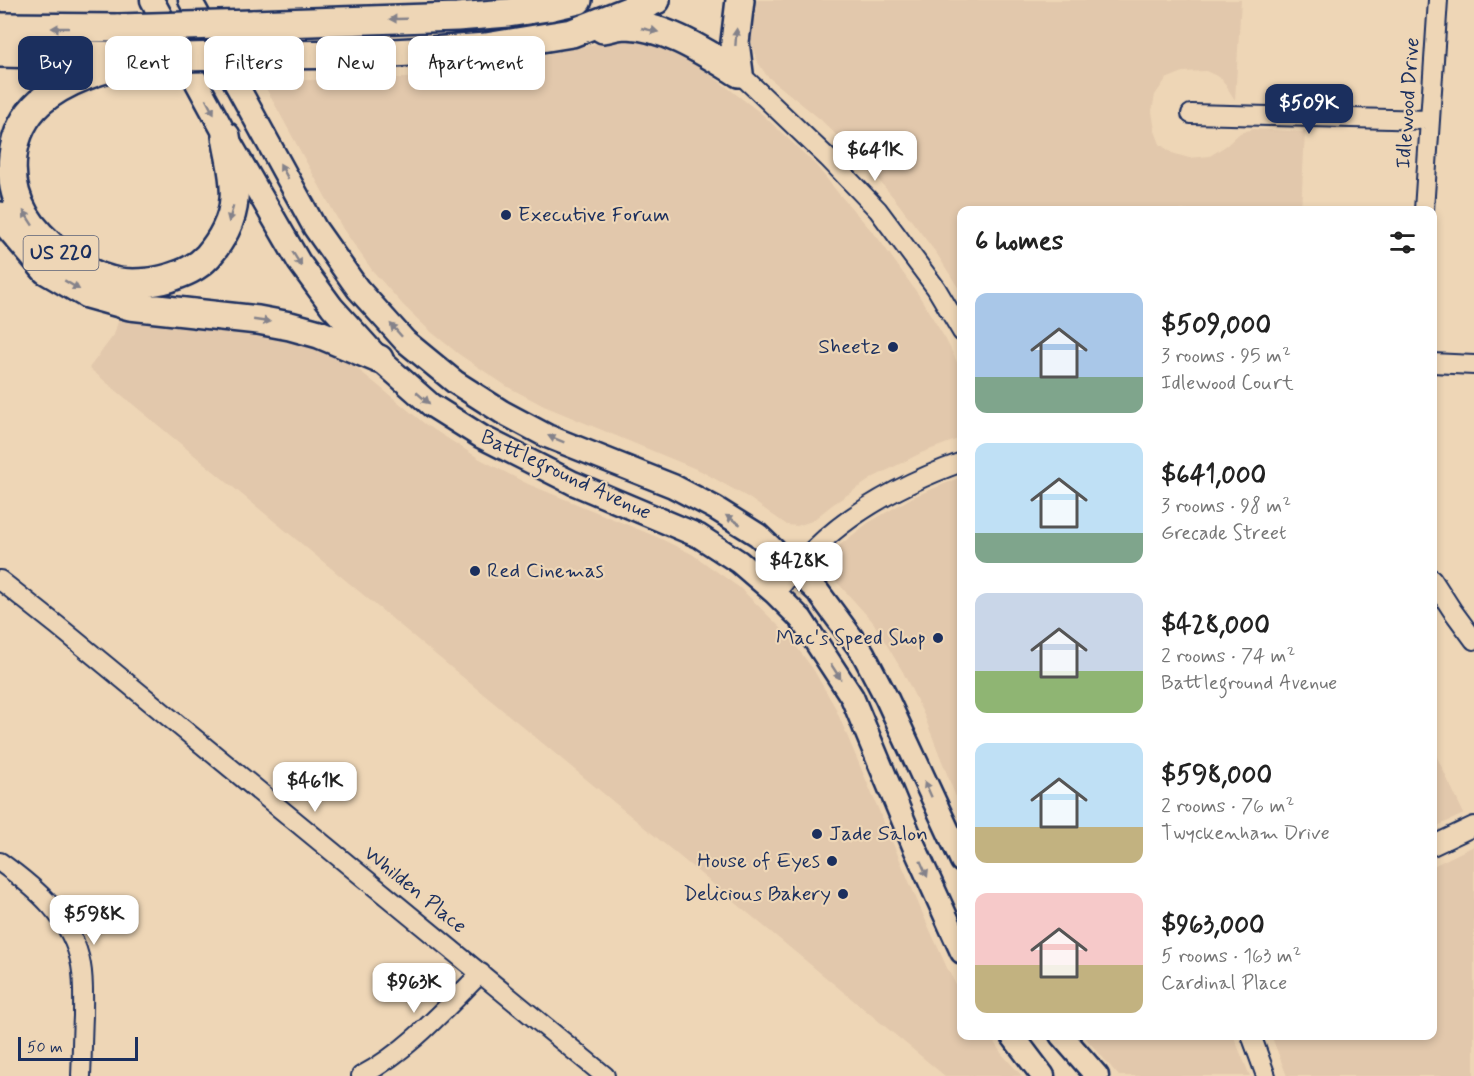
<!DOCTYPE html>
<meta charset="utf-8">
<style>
:root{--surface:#fff;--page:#f6f6f6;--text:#222;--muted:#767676;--accent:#1b2f5e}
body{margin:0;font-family:Mynerve,sans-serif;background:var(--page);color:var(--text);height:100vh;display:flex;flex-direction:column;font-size:22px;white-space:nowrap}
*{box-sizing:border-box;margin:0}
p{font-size:20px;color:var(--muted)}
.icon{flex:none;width:33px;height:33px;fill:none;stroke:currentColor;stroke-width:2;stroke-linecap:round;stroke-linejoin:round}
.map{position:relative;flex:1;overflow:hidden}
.details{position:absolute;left:957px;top:206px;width:480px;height:834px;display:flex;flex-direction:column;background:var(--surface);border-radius:12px;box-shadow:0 3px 9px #0003}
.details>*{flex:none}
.guide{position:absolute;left:18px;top:36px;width:570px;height:54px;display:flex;gap:12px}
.scale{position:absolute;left:18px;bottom:15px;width:120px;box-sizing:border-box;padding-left:6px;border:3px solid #1b2f5e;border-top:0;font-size:16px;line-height:21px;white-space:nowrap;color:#1b2f5e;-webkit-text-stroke:4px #eed6b6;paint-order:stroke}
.price{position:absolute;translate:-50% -51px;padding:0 14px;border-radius:12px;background:#fff;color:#222;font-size:20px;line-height:39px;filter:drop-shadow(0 2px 3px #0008)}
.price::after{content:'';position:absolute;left:50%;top:36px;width:18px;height:14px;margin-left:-9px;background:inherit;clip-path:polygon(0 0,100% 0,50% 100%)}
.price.selected{background:var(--accent);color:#fff}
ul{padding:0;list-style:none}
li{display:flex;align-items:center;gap:18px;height:150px;padding:0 18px}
li span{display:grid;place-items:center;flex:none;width:168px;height:120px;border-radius:12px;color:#555}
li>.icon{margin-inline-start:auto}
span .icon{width:72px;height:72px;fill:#fffc;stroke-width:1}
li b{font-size:26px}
h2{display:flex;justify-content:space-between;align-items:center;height:72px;padding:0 18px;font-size:26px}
.chip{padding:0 21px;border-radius:12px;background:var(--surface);box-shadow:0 3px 9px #0003;font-size:21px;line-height:54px}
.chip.selected{background:var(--accent);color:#fff}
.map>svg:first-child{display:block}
.built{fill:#e2c8ac}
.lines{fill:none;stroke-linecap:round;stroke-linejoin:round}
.minor-casing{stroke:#1b2f5e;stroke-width:22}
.major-casing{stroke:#1b2f5e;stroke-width:27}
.highway-casing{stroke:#1b2f5e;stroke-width:32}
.minor{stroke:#eed6b6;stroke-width:18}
.major{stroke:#eed6b6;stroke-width:22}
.highway{stroke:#eed6b6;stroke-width:27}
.highway-bridge-casing{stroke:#1b2f5e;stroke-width:32;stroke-linecap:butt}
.highway-bridge{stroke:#eed6b6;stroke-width:27}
.oneway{fill:#84828a}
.poi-dot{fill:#1b2f5e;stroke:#eed6b6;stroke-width:2}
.labels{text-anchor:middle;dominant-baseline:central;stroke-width:4.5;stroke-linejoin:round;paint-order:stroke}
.shield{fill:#eed6b6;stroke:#5a6178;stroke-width:1.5}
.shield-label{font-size:20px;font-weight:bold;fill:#1b2f5e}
.street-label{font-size:21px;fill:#1b2f5e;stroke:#eed6b6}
.poi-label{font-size:21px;fill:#1b2f5e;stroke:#eed6b6;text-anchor:end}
</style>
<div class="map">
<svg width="1474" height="1076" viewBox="0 0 1474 1076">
<rect width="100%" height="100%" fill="#eed6b6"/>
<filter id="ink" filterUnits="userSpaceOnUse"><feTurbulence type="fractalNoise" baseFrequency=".0167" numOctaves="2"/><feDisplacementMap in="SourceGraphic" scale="12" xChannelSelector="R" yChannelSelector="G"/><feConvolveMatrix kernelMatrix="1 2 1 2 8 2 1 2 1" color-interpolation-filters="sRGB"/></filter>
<g filter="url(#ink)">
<path class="built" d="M755 0H1241L1235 100 1221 78 1206 71 1183 72 1166 79 1155 95 1152 111 1155 131 1160 144 1172 153 1189 158 1210 156 1227 145 1240 133 1253 129 1305 132 1301 210H962L961 292 937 254 894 198 856 154 820 119 767 76 757 61 753 48 749 30 750 11Z
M622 38 661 42 707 72 762 114 815 164 839 194 878 238 918 294 946 340 961 370V438L921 453 874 477 832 505 812 521 797 526 787 525 749 498 701 471 544 406 508 387 460 355 430 331 403 305 372 270 343 229 262 81 495 76 516 61Z
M121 311 285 332 330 348 359 370 425 424 480 459 528 484 657 537 692 554 740 588 787 634 813 669 835 707 925 919 948 970 961 994 962 1035H989L1002 1054 1022 1076H945L89 368 114 335Z
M961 477V810L924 715 903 672 873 622 826 570 824 563 826 556 868 523 913 497Z
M1433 749 1464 814 1433 828H1432Z
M1474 846V1076H1287L1271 1035H1432L1433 866Z
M1083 1035H1233L1250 1076H1119Z"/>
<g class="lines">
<defs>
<path id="minor" d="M739 73 828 158 878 210 936 288 962 332
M1191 114 1429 120
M1424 210 1438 0
M1432 363 1474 365
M1432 579 1452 610 1474 640
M0 580 58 626 605 1076
M775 593C788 578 800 562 815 548 855 509 909 481 962 462
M1432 846 1474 826
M0 862C36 888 73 919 81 965 84 981 83 999 83 1016 82 1036 82 1056 81 1076
M1251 1035 1266 1076
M361 1076C408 1051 444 1010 481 973"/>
<path id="major" d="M152 0 226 136 299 262 332 307 379 359 431 405 482 437 573 483 699 536 739 562 775 593 801 619 852 697 914 846 962 952
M190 0 315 228 358 289 405 341 455 382 502 412 547 436 673 486 715 508 758 535 818 592 863 653 887 699 962 861
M1012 1035 1043 1076
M1061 1035 1097 1076"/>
<path id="highway" d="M252 24 457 17 508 13 548 7 578 0
M0 27 119 28
M603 29C610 28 618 25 626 25 666 26 706 53 739 73
M0 53 125 56
M267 55 372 54 431 51 486 47 572 33 656 0
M144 58C108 68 69 77 40 102 9 130 4 179 25 215 40 241 81 273 110 280 127 285 153 283 169 278 184 273 197 268 208 256 221 241 233 220 234 199 236 178 229 157 226 136
M739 73 735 42 740 0
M0 216 46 270 87 294 130 306 258 320 290 326 319 334 379 359"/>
</defs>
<use href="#minor" class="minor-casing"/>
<use href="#major" class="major-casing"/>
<use href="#highway" class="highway-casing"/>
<use href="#minor" class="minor"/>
<use href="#major" class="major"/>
<use href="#highway" class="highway"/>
<defs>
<path id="highway-bridge" d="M119 28 252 24
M144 58 267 55"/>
</defs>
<use href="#highway-bridge" class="highway-bridge-casing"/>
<use href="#highway-bridge" class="highway-bridge"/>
</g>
<defs><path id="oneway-solid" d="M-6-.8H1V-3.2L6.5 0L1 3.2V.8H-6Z" transform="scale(1.5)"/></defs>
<g class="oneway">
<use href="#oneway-solid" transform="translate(398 19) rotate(178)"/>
<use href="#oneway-solid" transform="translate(60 28) rotate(180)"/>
<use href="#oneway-solid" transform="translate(650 30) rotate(13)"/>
<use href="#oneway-solid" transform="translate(736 37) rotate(-86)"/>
<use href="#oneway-solid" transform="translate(210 107) rotate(62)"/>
<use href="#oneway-solid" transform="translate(284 171) rotate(-119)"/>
<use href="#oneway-solid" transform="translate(231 214) rotate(106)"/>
<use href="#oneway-solid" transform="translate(28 218) rotate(-123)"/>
<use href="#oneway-solid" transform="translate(297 259) rotate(58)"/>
<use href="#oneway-solid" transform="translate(72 285) rotate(31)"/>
<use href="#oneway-solid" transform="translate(262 321) rotate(8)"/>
<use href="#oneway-solid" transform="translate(396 330) rotate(-132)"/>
<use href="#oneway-solid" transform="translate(423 398) rotate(41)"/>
<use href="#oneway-solid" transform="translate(556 439) rotate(-158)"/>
<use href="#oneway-solid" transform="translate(733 520) rotate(-148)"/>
<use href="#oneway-solid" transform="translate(836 672) rotate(57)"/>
<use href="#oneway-solid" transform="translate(928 789) rotate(-114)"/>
<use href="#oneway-solid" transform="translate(924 869) rotate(66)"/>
</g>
</g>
<g class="poi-dot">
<circle cx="506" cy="215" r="6"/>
<circle cx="893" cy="347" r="6"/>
<circle cx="475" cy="571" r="6"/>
<circle cx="938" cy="638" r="6"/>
<circle cx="817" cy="834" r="6"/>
<circle cx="832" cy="861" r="6"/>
<circle cx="843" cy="894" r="6"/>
</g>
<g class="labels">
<rect class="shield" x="23.5" y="236" width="75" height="34" rx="4.5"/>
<g class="shield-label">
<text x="61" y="253">US 220</text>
</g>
<g class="street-label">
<text transform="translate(1408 103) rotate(-86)">Idlewood Drive</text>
<text transform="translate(566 475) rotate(25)">Battleground Avenue</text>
<text transform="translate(415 890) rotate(39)">Whilden Place</text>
</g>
<g class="poi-label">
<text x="518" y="215" text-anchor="start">Executive Forum</text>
<text x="881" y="347">Sheetz</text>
<text x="487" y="571" text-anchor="start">Red Cinemas</text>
<text x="926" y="638">Mac's Speed Shop</text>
<text x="829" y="834" text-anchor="start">Jade Salon</text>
<text x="820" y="861">House of Eyes</text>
<text x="831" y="894">Delicious Bakery</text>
</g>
</g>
</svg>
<div class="scale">50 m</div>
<b class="price selected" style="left:1309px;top:135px">$509K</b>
<b class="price" style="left:875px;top:182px">$641K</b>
<b class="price" style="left:799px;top:593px">$428K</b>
<b class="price" style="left:315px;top:813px">$461K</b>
<b class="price" style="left:94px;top:946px">$598K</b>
<b class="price" style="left:414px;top:1014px">$963K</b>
<div class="guide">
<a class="chip selected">Buy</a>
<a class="chip">Rent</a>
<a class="chip">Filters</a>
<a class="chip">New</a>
<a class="chip">Apartment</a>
</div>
<section class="details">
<h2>6 homes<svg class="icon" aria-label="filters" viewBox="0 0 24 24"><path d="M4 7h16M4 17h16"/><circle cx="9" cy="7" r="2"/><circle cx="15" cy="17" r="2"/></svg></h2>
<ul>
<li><span style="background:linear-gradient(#a9c7e8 70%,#7fa58c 0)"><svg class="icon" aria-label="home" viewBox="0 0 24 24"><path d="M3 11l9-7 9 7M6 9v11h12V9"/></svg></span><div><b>$509,000</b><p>3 rooms · 95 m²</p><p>Idlewood Court</p></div></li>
<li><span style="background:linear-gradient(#bfe0f5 75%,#7fa58c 0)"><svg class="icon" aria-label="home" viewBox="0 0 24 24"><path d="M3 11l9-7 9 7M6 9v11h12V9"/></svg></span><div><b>$641,000</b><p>3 rooms · 98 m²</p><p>Grecade Street</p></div></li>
<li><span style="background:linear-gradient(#c9d6e8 65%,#8fb573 0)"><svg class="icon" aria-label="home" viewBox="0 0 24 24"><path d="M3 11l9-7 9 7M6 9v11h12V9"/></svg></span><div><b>$428,000</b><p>2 rooms · 74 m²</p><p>Battleground Avenue</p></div></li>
<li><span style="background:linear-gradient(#bfe0f5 70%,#c2b280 0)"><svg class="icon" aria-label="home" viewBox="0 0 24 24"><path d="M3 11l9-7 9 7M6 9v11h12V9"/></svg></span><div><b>$598,000</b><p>2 rooms · 76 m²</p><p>Twyckenham Drive</p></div></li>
<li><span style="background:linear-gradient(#f6c9c9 60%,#c2b280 0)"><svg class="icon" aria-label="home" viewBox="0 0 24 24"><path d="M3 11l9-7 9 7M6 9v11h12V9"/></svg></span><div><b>$963,000</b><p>5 rooms · 163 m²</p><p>Cardinal Place</p></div></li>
</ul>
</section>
</div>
